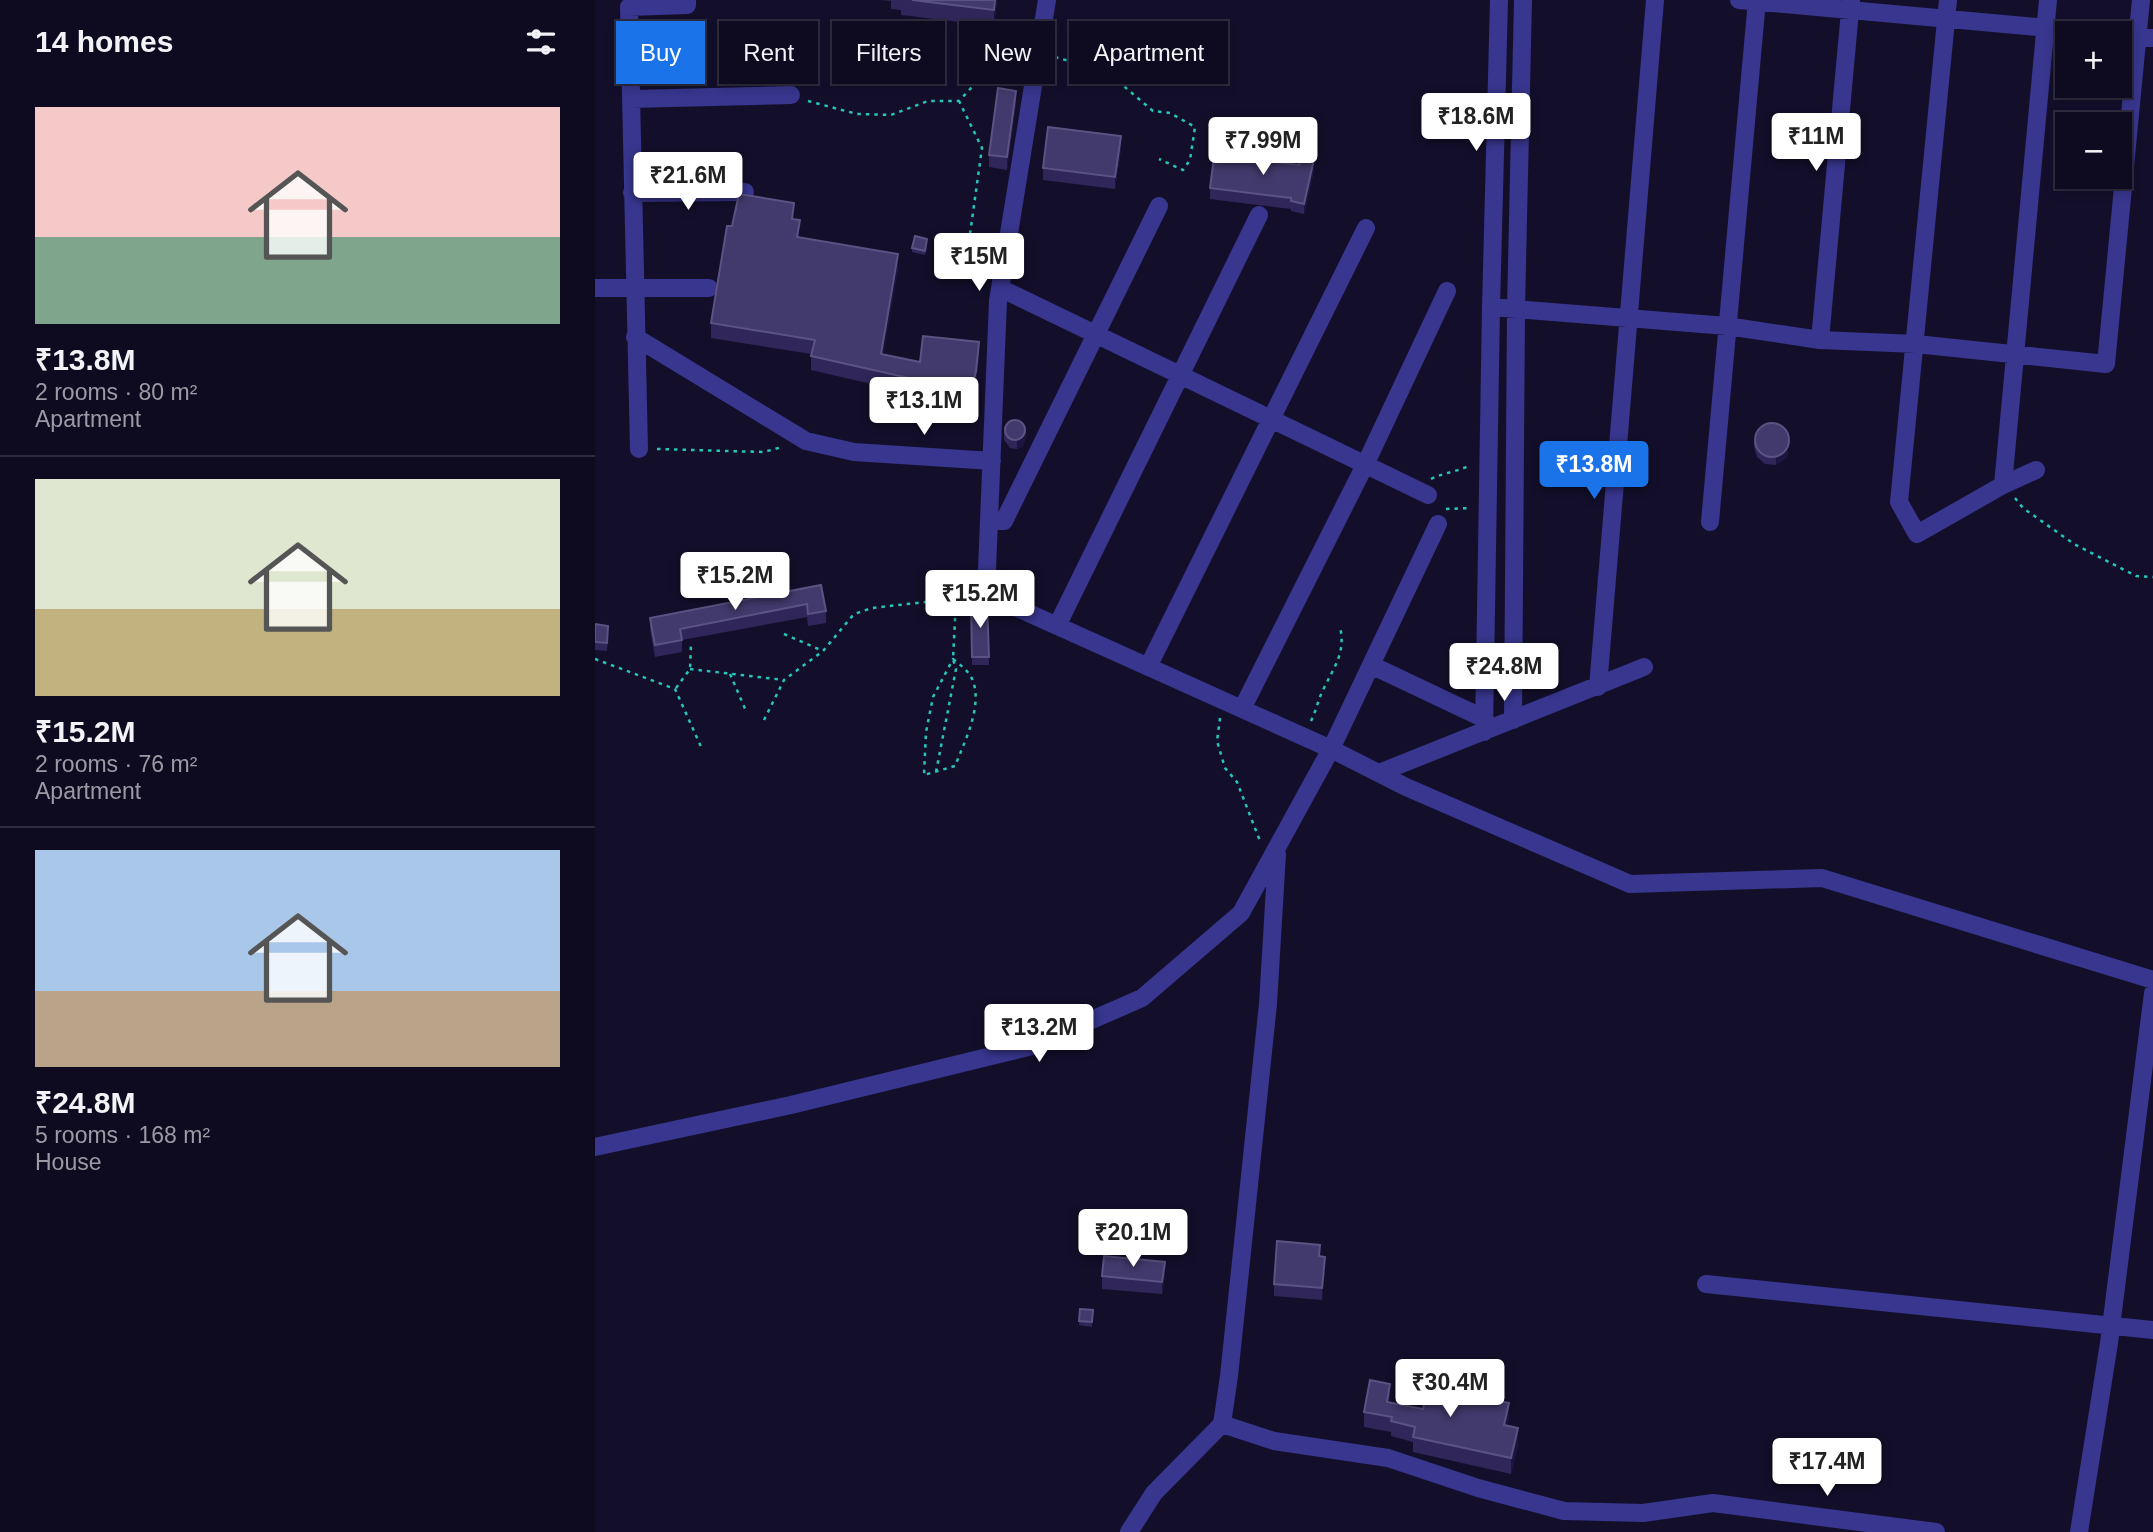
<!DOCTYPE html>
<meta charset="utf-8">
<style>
:root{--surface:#0e0b20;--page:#171429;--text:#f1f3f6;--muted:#9b9ba5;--line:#2e2b3e;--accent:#1a73e8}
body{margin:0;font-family:Helvetica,sans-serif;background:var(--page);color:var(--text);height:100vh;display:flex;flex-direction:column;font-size:26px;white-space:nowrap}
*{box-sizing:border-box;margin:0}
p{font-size:23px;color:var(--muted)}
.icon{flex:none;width:38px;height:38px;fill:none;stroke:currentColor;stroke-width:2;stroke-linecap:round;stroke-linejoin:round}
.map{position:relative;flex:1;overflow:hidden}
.details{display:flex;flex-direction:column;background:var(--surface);width:595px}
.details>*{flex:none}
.top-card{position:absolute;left:21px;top:21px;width:665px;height:63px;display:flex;gap:14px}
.tools{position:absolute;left:1460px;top:21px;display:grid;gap:14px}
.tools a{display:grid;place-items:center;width:77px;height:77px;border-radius:0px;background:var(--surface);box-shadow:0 4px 10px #0003,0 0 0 2px var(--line);font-size:35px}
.price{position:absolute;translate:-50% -60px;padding:0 16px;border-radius:7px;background:#fff;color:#222;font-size:23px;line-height:46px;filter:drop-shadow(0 2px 4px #0008)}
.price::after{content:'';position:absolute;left:50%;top:42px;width:21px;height:16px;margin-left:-10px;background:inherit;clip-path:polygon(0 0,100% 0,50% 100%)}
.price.current{background:var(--accent);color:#fff}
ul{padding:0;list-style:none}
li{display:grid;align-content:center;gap:14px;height:371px;padding:0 35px}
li+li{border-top:2px solid var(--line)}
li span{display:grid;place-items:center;height:217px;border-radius:0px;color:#555}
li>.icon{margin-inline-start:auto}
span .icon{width:126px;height:126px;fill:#fffc;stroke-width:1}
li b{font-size:30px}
h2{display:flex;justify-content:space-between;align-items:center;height:84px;padding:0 35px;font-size:30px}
.chip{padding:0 24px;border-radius:0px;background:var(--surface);box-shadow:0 4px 10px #0003,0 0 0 2px var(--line);font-size:24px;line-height:63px}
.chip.current{background:var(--accent);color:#fff}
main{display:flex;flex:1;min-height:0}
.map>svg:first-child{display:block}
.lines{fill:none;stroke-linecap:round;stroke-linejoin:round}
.path{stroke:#26c5b9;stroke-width:2.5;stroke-dasharray:3.5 5;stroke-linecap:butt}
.street{stroke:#38368e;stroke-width:18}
.wall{fill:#30265a}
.shaded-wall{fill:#1d1540}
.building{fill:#423a6c;stroke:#5a5383;stroke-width:2}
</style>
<main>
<section class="details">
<h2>14 homes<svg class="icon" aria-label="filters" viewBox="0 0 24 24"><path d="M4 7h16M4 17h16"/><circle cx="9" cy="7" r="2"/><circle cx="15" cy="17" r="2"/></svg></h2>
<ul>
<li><span style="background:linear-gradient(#f6c9c9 60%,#7fa58c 0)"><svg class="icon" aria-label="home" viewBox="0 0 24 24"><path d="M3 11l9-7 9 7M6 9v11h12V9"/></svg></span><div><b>₹13.8M</b><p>2 rooms · 80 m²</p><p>Apartment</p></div></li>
<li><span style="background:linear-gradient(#dfe7d0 60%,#c2b280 0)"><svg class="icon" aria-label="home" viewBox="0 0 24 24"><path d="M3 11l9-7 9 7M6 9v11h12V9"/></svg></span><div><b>₹15.2M</b><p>2 rooms · 76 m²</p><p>Apartment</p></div></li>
<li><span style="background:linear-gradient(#a9c7e8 65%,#b9a48a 0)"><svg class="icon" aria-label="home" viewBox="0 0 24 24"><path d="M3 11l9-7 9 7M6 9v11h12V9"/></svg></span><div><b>₹24.8M</b><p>5 rooms · 168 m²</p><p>House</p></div></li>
</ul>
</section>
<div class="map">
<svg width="1558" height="1532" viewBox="0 0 1558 1532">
<rect width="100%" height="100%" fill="#130f2b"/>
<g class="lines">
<path class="path" d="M460 57 474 61 483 68 524 82 558 111 575 113 600 127 595 160 588 170 564 159
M213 101 262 114 296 115 333 101H364L391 72 424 74
M350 253 374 241 387 148 364 101
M62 449 169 452 187 447
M836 479C850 472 863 472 875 465
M1420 498 1428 508 1479 544 1541 576 1558 577
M851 509 876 508
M189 634 228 651
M0 659 80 689 107 749
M358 659C367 666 376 673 379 684 386 710 369 743 360 766L329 775 331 732 338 697Z
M95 669 189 680
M135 674 152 713
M81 688 95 669 96 644
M625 718 622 741 630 768 642 782 665 841
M169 720 189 680 228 651 259 614 277 608 375 597
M716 721C721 711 723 700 728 690 739 667 751 653 745 627
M341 772 361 669 358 659 361 600"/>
<path class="street" d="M452 0 403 301 391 594 736 749 811 787 1035 884 1227 878 1558 980
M1144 0 1509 33
M1353 0 1304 502 1322 534 1408 485 1441 470
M1524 35 1558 38
M36 99 196 95
M37 193 150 192
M0 288H114
M405 288 833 495
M896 307 1132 326 1225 340 1321 344 1511 364 1546 0
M40 337 211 441 259 452 397 461
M1225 340 1256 0
M44 449 34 7 92 5V0
M1408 485 1453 0
M394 521H409L564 206
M1115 522 1162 0
M462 626 664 215
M776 665 890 719
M553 667 771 228
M1003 687 1060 0
M647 709 770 465 852 291
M918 720 921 308 928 0
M889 732 896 307 904 0
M784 773 1049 667
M0 1147 196 1105 437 1046 547 998 646 913 736 749 843 524
M1111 1284 1558 1330
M627 1424 679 1441 793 1458 883 1488 969 1511 1048 1513 1118 1503 1341 1532
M534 1532 559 1493 627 1424 634 1376 673 1004 682 854
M1484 1532 1514 1343 1558 993"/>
</g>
<path class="wall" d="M286 0H402L399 26 306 15V10L296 9V1Z
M421 103 412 170 394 167V155Z
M526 149 520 189 448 180V168Z
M719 170 709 214 696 211V209L615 199V188Z
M199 219 204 238 303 269 288 354 325 362 384 357 381 385 376 407 216 370V354L116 338V323L137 226Z
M332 243 330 255 317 252V248Z
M409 432 431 436 428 446 422 449 415 448 409 440Z
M1193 435V454L1190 459 1181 465 1170 464 1162 457 1159 447V439Z
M226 585 231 611V623L213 626 212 617 87 640V652L60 657 55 630V618Z
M392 602 394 665H377L376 603Z
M0 624 13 634 12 651 0 650Z
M725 1256 730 1269 727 1300 679 1296V1284Z
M570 1274 567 1294 507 1289V1276Z
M485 1309 498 1310 497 1327 484 1325Z
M795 1400V1403L828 1409 914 1418 912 1426 923 1444 916 1474 818 1452V1442L796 1436V1432L769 1427V1412Z"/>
<path class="shaded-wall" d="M400 0H402L399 26V10Z
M421 91V103L412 170V157Z
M526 136V149L520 189V177Z
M719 159V170L709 214V204Z
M303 254V269L286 369V354Z
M384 342V357L381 385 376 407V392Z
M431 428V436L428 446 422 449V441Z
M1193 446V454L1190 459 1181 465V457Z
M730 1257V1269L727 1300V1288Z
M570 1262V1274L567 1294V1282Z
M795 1384V1400L792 1417V1402Z
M914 1403V1418L909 1441V1425Z
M923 1428V1444L916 1474V1458Z"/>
<path class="building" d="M317 0H400L399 10Z
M403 88 421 91 412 157 394 155Z
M453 127 526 136 520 177 448 168Z
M627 156 704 165 706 156 719 159 709 204 696 201V198L615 188 619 157 627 158Z
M144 194 199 203 197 219 205 220 202 237 303 254 286 354 325 362 328 336 384 342 381 371 376 392 216 356 220 340 116 323 132 226H137Z
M320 236 332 239 330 251 317 248Z
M410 430a10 10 0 1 1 20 0a10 10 0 1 1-20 0Z
M1160 440a17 17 0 1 1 34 0a17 17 0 1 1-34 0Z
M226 585 231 611 213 614 212 604 85 629 87 640 60 645 55 618Z
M392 602 394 657H377L376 603Z
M0 624 13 626 12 643 0 642Z
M682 1241 725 1245 724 1256 730 1257 727 1288 679 1284Z
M509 1256 570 1262 567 1282 507 1276Z
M485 1309 498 1310 497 1322 484 1321Z
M775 1380 795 1384 792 1402 828 1409 833 1385 914 1403 909 1425 923 1428 916 1458 818 1437 820 1427 796 1421 797 1417 769 1412Z"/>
</svg>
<div class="tools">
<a>+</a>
<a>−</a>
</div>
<b class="price" style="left:881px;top:153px">₹18.6M</b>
<b class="price" style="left:1221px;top:173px">₹11M</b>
<b class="price" style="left:668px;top:177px">₹7.99M</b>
<b class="price" style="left:93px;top:212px">₹21.6M</b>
<b class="price" style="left:384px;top:293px">₹15M</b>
<b class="price" style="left:329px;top:437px">₹13.1M</b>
<b class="price current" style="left:999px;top:501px">₹13.8M</b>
<b class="price" style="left:140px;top:612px">₹15.2M</b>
<b class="price" style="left:385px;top:630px">₹15.2M</b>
<b class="price" style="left:909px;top:703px">₹24.8M</b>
<b class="price" style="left:444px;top:1064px">₹13.2M</b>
<b class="price" style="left:538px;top:1269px">₹20.1M</b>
<b class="price" style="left:855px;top:1419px">₹30.4M</b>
<b class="price" style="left:1232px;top:1498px">₹17.4M</b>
<div class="top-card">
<a class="chip current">Buy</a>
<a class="chip">Rent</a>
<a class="chip">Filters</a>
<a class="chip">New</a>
<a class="chip">Apartment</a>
</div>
</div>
</main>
